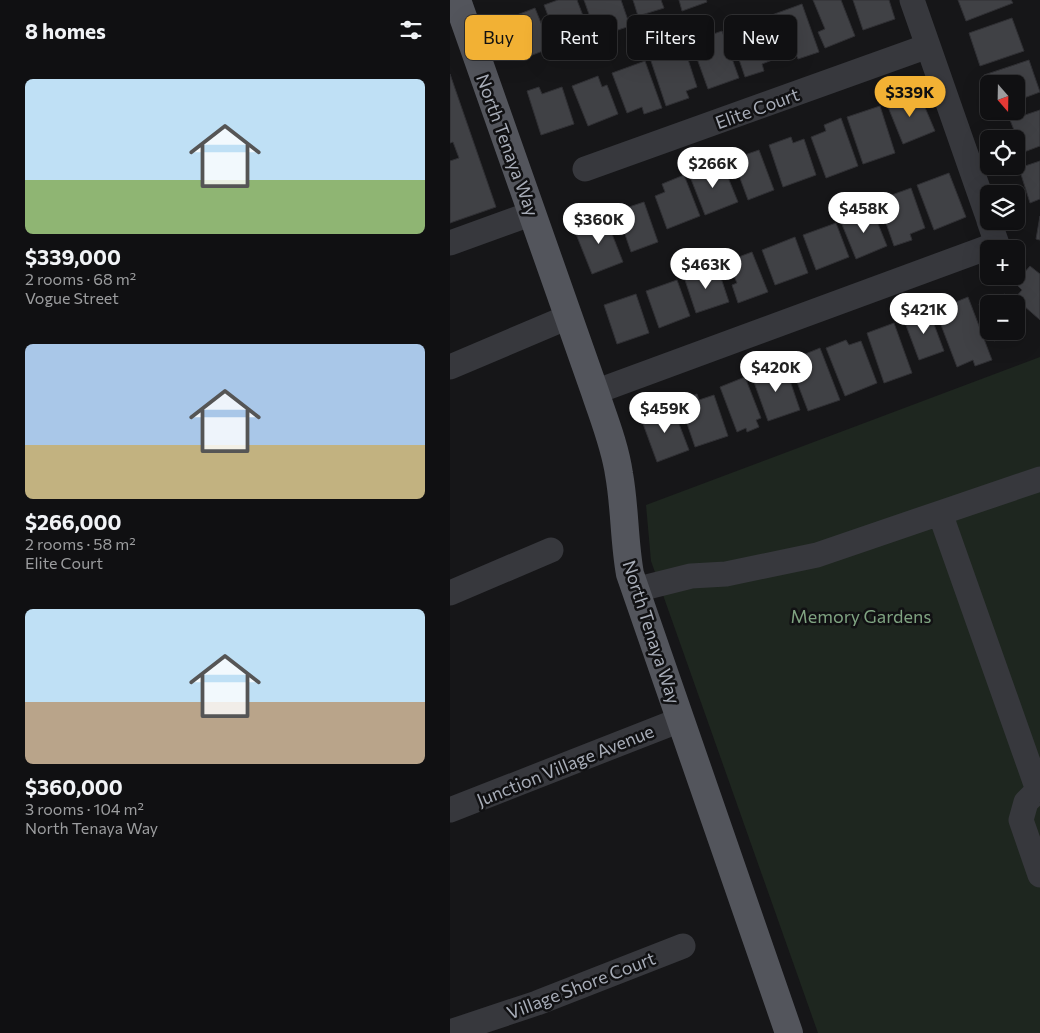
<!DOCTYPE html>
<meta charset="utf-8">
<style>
:root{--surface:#101012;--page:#1e1e20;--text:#f1f3f6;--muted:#9c9d9f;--line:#303032;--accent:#f2b134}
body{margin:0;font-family:Commissioner,sans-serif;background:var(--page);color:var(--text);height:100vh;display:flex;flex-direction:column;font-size:19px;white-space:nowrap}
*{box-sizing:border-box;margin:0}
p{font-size:16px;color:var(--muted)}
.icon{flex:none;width:28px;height:28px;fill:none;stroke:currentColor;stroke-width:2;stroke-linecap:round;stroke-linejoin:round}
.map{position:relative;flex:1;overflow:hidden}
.details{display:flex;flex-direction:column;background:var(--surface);width:450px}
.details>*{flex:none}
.top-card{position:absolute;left:15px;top:15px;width:475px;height:45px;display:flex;gap:10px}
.needle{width:32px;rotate:160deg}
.tools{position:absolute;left:530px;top:75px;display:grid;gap:10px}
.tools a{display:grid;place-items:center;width:45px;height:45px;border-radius:8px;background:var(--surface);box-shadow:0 5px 20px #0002,0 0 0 1px var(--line);font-size:25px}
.price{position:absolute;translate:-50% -42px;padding:0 11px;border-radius:18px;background:#fff;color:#222;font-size:16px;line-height:32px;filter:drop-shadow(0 1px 2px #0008)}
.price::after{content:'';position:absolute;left:50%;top:30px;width:15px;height:11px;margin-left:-8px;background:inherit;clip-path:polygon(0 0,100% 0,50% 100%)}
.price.active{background:var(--accent);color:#111}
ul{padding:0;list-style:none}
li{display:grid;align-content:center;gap:10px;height:265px;padding:0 25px}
li span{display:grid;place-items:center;height:155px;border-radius:8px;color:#555}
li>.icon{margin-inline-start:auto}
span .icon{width:90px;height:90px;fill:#fffc;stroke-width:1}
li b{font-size:21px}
h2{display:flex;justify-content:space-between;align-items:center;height:60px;padding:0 25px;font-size:21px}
.tag{padding:0 18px;border-radius:8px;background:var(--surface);box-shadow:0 5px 20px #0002,0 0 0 1px var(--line);font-size:18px;line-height:45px}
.tag.active{background:var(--accent);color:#111}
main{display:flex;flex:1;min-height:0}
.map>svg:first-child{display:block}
.green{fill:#1e261f}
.building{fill:#404145;stroke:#303034}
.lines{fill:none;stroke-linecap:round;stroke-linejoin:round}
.minor{stroke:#37383d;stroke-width:25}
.major{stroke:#53555c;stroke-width:28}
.labels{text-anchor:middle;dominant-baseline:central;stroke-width:5;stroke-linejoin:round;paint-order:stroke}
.street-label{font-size:18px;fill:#a8adb8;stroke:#111113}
.park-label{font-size:18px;fill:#7fa381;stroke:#111113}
</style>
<main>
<section class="details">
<h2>8 homes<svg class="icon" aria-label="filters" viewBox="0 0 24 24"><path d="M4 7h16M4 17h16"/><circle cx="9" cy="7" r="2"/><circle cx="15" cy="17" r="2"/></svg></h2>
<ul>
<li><span style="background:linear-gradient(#bfe0f5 65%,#8fb573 0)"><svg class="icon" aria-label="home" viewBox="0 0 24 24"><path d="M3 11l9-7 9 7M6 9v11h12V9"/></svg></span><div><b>$339,000</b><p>2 rooms · 68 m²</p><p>Vogue Street</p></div></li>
<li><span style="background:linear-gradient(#a9c7e8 65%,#c2b280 0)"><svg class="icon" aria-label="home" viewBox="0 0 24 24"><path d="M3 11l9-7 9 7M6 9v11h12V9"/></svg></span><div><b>$266,000</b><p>2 rooms · 58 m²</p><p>Elite Court</p></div></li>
<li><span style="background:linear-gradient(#bfe0f5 60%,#b9a48a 0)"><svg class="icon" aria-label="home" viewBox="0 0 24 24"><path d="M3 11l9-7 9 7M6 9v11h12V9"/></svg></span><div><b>$360,000</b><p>3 rooms · 104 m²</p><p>North Tenaya Way</p></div></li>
</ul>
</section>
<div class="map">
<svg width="590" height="1033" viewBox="0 0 590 1033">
<rect width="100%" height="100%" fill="#161618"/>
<path class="green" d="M590 357V1033H368L201 561 196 505Z"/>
<path class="building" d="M108 0H127L140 34 115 44 105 19 100 21 94 5Z
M134 0H171L180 26 147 37Z
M183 0H211L214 8 188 16Z
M229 0H256L257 2 232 11Z
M363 0H391L405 36 375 48 368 32 375 29Z
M403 0H439L445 19 413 30Z
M508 0H561L563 3 516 21Z
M352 4 369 52 348 59 345 52 333 56 319 16Z
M85 8 101 48 69 60 54 20Z
M562 18 574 51 530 66 519 33Z
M311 19 325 59 312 64 314 71 295 77 279 30Z
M272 31 289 78 258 89 241 42Z
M234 47 247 87 236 91 239 98 216 106 200 58Z
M579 60 590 92 566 101V84H539V88L534 75Z
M195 61 212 108 194 114 192 107 177 113 162 73Z
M0 74 46 207 0 223V161L9 158 3 142 0 143Z
M148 76 152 87 157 85 168 114 138 126 122 86Z
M89 87 92 94 112 87 124 124 91 135 77 91Z
M458 93 462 102 471 98 485 131 453 144 436 102Z
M430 106 445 153 413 164 397 117Z
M590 110V146L566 155V139H556L554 133 564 130 560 120Z
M391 118 408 166 376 178 361 137 376 131 374 125Z
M341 137 343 143 354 139 366 175 333 187 319 145Z
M309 150 324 190 298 200 283 159Z
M590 161V199L580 203 569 168Z
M263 164 267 173 275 170 288 202 255 215 239 174Z
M499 173 516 217 484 230 467 185Z
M234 175 250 216 217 229 205 196 215 192 212 184Z
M461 188 475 228 460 234 462 240 444 246 428 200Z
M194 202 208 242 181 252 167 211Z
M422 209 437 246 406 259 391 222Z
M155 216 173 262 142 274 124 229Z
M590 216V240L586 239Z
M386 223 399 257 366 270 353 235Z
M345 237 358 273 325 285 312 250Z
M302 252 318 292 288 303 282 285 287 283 278 261Z
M267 266 279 302 246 313 234 277Z
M580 266 590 274V320L565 298 572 290 565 283Z
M227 280 240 316 209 328 196 291Z
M186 294 199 333 167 344 154 305Z
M555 294 558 304H539V328L529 304Z
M518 297 542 360 525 366 523 360 507 367 488 317 504 311 501 304Z
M479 311 494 351 469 360 454 320Z
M444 323 462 373 434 383 417 333Z
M566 325 569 332 544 341 540 331H566Z
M396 340 399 345 411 341 427 383 395 396 376 348Z
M370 348 390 400 358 411 342 369 352 365 348 357Z
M318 368 320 375 336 369 350 410 318 421 301 374Z
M295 377 311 418 306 420 309 427 297 432 296 428 287 432 270 387Z
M247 394 249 400 264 395 278 436 245 447 229 400Z
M221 403 239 450 207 462 192 421 208 415 205 409Z"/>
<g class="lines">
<path class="minor" d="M462 0 539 220
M135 169 478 46
M0 243 83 213
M0 367 118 317
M145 392 547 244 539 221
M185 590 241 576 276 574 367 555 490 513
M0 593 101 550
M588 790 490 513 590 479
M588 790 576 802 571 820 590 875
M0 810 230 720
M0 1032 87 1003 233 946"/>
<path class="major" d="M7 0 145 392C154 419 165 446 169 474 175 507 174 541 180 574L339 1033"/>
</g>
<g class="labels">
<g class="street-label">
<text transform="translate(307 108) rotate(-20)">Elite Court</text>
<text transform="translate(58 145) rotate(70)">North Tenaya Way</text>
<text transform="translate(202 632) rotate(72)">North Tenaya Way</text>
<text transform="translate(115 765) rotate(-22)">Junction Village Avenue</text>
<text transform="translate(131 985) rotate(-21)">Village Shore Court</text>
</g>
<g class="park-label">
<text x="411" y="616">Memory Gardens</text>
</g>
</g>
</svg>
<div class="tools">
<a><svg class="needle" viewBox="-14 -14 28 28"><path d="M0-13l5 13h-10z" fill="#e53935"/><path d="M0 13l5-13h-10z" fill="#9c9d9f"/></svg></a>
<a><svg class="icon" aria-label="locate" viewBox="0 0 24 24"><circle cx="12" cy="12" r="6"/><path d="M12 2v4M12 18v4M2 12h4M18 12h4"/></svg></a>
<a><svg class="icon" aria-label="layers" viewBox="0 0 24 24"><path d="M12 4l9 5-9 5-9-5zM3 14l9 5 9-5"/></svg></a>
<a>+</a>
<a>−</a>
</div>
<b class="price active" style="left:460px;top:118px">$339K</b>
<b class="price" style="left:263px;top:189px">$266K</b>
<b class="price" style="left:414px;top:234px">$458K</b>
<b class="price" style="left:149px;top:245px">$360K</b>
<b class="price" style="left:256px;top:290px">$463K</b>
<b class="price" style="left:474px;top:335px">$421K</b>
<b class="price" style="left:326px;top:393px">$420K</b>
<b class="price" style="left:215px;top:434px">$459K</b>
<div class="top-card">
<a class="tag active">Buy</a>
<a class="tag">Rent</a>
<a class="tag">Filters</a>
<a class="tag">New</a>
</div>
</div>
</main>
